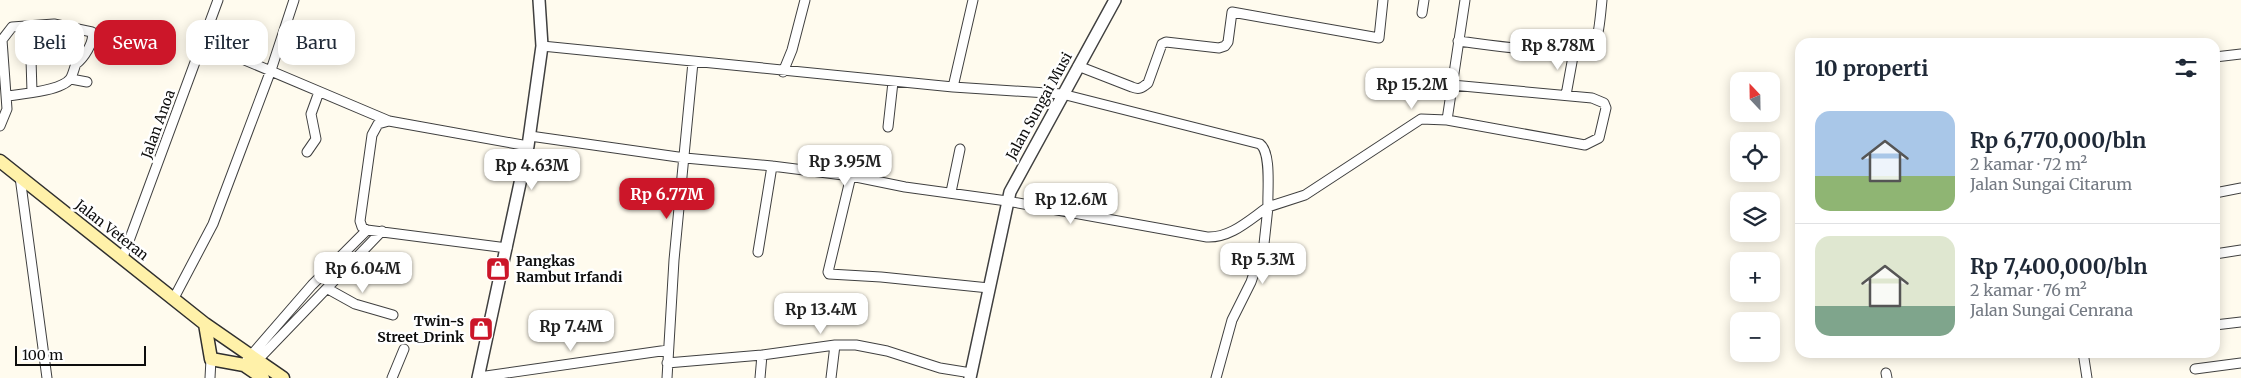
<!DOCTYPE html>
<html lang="id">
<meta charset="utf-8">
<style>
:root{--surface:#fff;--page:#f2f2f3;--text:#1f2937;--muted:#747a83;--line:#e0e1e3;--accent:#cc1629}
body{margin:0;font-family:Merriweather,serif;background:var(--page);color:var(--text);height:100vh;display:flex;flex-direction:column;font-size:19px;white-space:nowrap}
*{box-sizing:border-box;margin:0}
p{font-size:16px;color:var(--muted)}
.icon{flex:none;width:28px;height:28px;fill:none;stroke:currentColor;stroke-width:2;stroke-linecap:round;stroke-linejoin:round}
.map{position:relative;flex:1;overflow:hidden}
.details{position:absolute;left:1795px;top:38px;width:425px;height:320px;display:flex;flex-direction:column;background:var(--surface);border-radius:15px;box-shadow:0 2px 12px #0003}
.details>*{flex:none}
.banner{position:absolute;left:15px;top:20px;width:475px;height:45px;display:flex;gap:10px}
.needle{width:32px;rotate:338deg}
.controls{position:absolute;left:1730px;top:72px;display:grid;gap:10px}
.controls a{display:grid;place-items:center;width:50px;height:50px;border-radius:10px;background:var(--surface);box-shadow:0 2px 12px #0003;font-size:25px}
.scale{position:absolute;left:15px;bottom:12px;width:131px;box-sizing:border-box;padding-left:5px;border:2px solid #0d0d0d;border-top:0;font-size:14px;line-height:18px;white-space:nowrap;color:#0d0d0d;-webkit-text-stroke:4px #fff;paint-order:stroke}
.price{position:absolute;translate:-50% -42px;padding:0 11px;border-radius:10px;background:#fff;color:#222;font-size:16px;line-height:32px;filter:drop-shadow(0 1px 2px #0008)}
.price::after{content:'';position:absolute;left:50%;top:30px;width:15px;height:11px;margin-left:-8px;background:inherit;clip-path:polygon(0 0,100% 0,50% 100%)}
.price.selected{background:var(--accent);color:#fff}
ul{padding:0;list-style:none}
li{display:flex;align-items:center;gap:15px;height:125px;padding:0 20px}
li+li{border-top:1px solid var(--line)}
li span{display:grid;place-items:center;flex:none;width:140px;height:100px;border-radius:15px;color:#555}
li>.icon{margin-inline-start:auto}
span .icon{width:60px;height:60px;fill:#fffc;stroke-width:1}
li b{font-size:21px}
h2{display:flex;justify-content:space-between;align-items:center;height:60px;padding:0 20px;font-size:21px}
.tag{padding:0 18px;border-radius:15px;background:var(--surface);box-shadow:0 2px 12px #0003;font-size:18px;line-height:45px}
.tag.selected{background:var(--accent);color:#fff}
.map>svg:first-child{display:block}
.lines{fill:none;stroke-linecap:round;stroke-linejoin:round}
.minor-casing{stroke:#404040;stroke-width:11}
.tertiary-casing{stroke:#404040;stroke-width:14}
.secondary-casing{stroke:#2f2f2f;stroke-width:15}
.minor{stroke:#fff;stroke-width:9}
.tertiary{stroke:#fff;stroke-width:11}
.secondary{stroke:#fff1a9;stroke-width:12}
.labels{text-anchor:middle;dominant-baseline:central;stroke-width:5;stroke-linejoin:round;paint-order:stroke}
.street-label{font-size:14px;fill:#0d0d0d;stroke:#fff}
.poi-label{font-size:14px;font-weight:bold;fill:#0d0d0d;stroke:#fff;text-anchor:start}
</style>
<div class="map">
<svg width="2241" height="378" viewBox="0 0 2241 378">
<rect width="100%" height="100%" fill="#fffbee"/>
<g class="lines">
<defs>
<path id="minor" d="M1422 13 1424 0
M30 26 32 92
M1458 41C1484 44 1575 59 1593 45 1599 41 1601 9 1602 0
M202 42 389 121 528 146
M2215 57 2241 54
M1078 66 1132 87C1139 90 1142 88 1148 83L1162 44 1166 42 1219 48 1225 46 1228 42 1232 12 1379 38 1383 0
M783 72 792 50 805 0
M71 79 87 82
M953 87 973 0
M1566 95 1574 51
M1447 120 1585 145 1599 138 1606 108 1604 103 1592 98 1452 85
M389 121 378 124 372 135 360 221 362 227 367 230 507 248
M0 126 7 109 2 40 12 27 54 24 92 32C95 42 83 59 76 64 74 68 73 75 70 79 61 91 22 94 7 96
M888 127 893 82
M530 136 685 158 772 166 851 176 905 187 1007 201 1207 237C1231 238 1249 220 1268 207 1267 193 1272 153 1260 144L1062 94 953 87 542 46
M307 152 316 139 311 114 319 92
M851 176 828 272 829 274 881 277 989 288
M20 177 47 378
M951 192 960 149
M2215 193 2241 188
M758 252 772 166
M2215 254 2241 250
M123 257 218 0
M328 289 355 304 393 315
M174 298 213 224 271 70 294 0
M2215 325 2241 322
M2083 352 2087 378
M247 360 312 285 367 230
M667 363 762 355 835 345H856L887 351 940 368 971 373
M254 364 382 231
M2195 369 2241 363
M1886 373 1887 378
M479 377 668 350
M210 378 211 359
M392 378 404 349
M667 378 674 260 693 62
M760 378 762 355
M831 378 835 345
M1216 378 1232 320 1251 282 1264 244 1268 207 1305 195 1421 119 1447 120 1465 0"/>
<path id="tertiary" d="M478 378 528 146 542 46 539 0
M970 378 1010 192 1115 0"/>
<path id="secondary" d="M0 161 205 324 283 378
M205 324 211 359 244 365 263 378"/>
</defs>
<use href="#minor" class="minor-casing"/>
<use href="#tertiary" class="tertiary-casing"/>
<use href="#secondary" class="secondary-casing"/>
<use href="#minor" class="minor"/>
<use href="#tertiary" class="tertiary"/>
<use href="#secondary" class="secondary"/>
</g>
<defs>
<symbol id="shop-square" viewBox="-11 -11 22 22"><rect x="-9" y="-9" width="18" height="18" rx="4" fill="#cc1629" stroke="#fff"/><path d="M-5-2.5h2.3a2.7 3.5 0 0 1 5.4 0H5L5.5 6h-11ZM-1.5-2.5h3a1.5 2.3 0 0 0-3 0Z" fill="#fff"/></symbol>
</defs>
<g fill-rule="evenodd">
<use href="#shop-square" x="484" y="255" width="28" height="28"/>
<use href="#shop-square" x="467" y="315" width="28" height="28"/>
</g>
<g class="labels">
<g class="street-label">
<text transform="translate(1039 106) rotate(-61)">Jalan Sungai Musi</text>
<text transform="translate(158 124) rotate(-70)">Jalan Anoa</text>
<text transform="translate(112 230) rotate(38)">Jalan Veteran</text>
</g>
<g class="poi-label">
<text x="516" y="261">Pangkas<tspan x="516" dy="16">Rambut Irfandi</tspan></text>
<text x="464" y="321" text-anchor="end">Twin-s<tspan x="464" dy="16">Street_Drink</tspan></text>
</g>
</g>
</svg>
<div class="controls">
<a><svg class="needle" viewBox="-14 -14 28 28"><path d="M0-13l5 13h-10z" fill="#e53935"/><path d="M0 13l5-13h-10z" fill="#747a83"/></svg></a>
<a><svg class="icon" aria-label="locate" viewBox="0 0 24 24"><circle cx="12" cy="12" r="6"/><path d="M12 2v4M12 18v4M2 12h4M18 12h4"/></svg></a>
<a><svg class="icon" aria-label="layers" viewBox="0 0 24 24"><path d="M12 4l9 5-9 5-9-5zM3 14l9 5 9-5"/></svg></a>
<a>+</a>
<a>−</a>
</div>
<div class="scale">100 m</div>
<b class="price" style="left:1558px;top:71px">Rp 8.78M</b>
<b class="price" style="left:1412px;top:110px">Rp 15.2M</b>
<b class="price" style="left:845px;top:187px">Rp 3.95M</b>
<b class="price" style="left:532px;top:191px">Rp 4.63M</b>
<b class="price selected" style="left:667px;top:220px">Rp 6.77M</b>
<b class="price" style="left:1071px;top:225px">Rp 12.6M</b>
<b class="price" style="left:1263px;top:285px">Rp 5.3M</b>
<b class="price" style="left:363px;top:294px">Rp 6.04M</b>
<b class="price" style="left:821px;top:335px">Rp 13.4M</b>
<b class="price" style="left:571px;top:352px">Rp 7.4M</b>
<div class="banner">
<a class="tag">Beli</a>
<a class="tag selected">Sewa</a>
<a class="tag">Filter</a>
<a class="tag">Baru</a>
</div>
<section class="details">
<h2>10 properti<svg class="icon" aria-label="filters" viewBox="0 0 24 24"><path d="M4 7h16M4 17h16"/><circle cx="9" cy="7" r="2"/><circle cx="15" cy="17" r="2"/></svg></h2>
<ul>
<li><span style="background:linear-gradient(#a9c7e8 65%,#8fb573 0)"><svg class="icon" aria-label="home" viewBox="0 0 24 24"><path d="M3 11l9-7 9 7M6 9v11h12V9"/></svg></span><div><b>Rp 6,770,000/bln</b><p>2 kamar · 72 m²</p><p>Jalan Sungai Citarum</p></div></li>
<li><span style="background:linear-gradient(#dfe7d0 70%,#7fa58c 0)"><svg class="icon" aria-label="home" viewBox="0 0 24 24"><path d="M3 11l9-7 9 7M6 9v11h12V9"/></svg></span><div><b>Rp 7,400,000/bln</b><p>2 kamar · 76 m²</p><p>Jalan Sungai Cenrana</p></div></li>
</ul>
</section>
</div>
